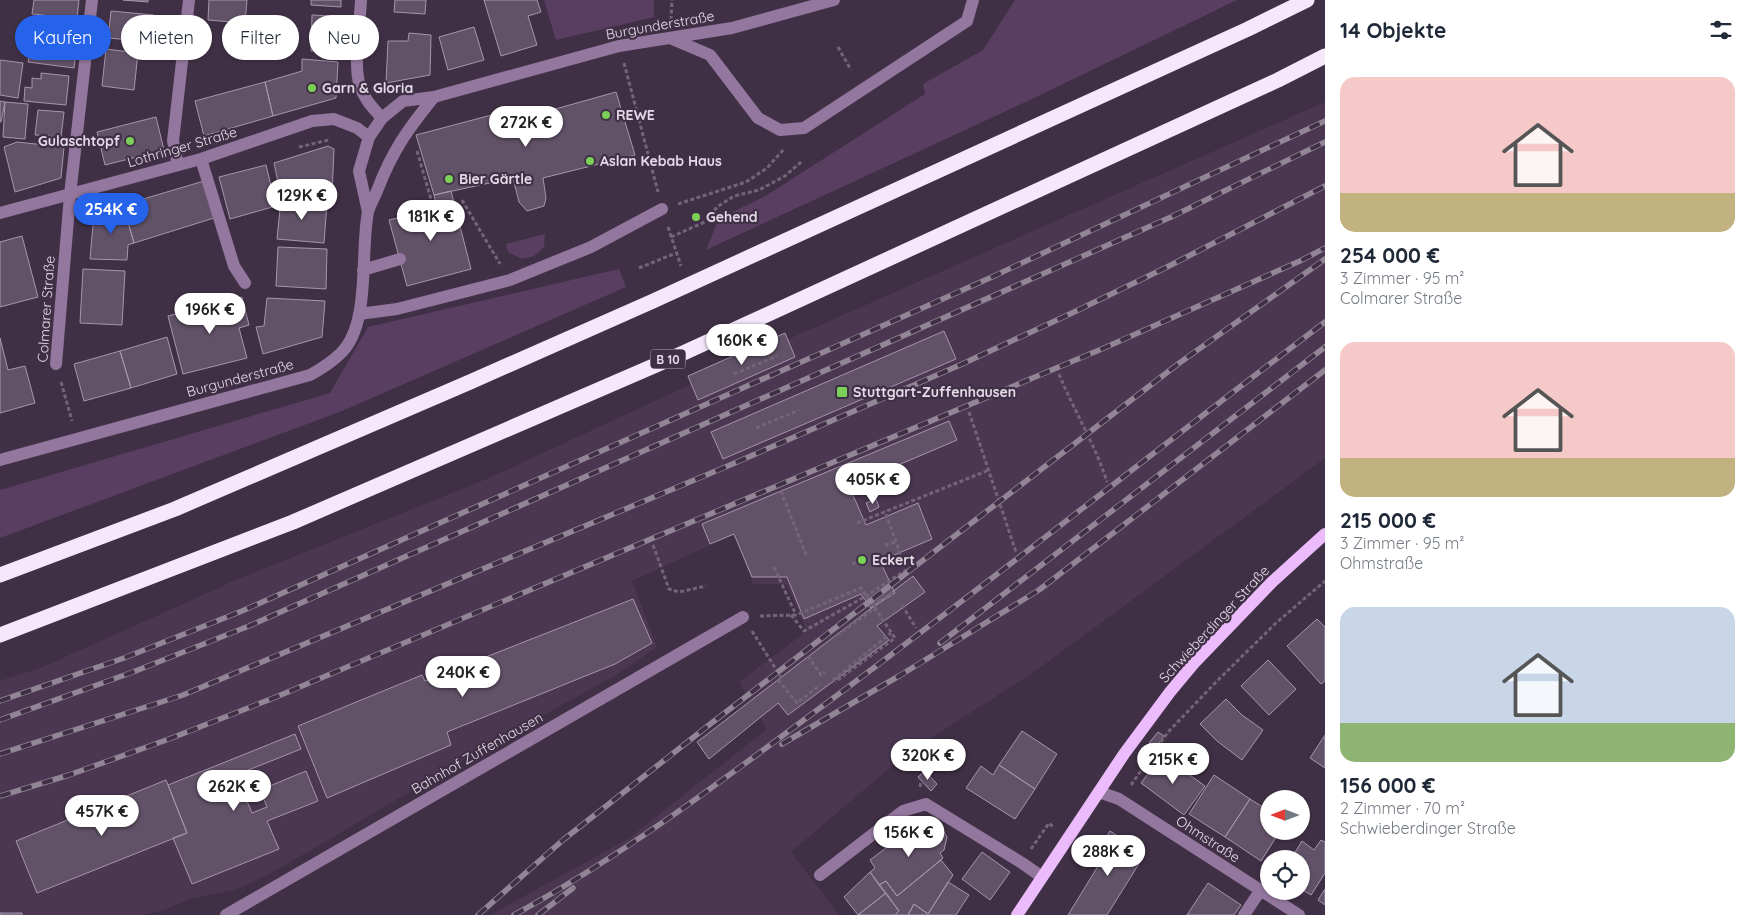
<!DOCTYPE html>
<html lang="de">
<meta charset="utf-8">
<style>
:root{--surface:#fff;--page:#f6f6f7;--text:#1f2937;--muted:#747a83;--accent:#2563eb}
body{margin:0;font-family:Quicksand,sans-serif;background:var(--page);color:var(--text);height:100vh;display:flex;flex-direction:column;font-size:19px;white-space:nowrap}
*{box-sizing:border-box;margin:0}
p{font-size:16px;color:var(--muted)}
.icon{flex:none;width:28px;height:28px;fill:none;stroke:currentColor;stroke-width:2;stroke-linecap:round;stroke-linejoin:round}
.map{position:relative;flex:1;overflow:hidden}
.sheet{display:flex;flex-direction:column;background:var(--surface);width:425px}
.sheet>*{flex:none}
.banner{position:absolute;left:15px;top:15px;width:475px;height:45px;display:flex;gap:10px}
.needle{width:32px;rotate:270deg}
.buttons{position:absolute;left:1260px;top:790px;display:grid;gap:10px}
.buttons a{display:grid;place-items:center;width:50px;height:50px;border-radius:50%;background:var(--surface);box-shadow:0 1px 4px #0004;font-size:25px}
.price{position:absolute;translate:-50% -42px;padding:0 11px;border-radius:18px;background:#fff;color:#222;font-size:16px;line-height:32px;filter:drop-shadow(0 1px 2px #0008)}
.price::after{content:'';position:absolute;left:50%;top:30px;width:15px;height:11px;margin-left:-8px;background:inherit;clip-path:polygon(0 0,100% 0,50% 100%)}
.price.on{background:var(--accent);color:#fff}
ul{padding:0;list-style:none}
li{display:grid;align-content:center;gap:10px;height:265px;padding:0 15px}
li span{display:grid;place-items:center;height:155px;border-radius:15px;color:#555}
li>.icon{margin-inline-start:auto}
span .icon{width:90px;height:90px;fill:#fffc;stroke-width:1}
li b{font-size:21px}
h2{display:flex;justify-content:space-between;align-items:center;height:60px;padding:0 15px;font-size:21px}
.tag{padding:0 18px;border-radius:22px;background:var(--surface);box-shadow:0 1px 4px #0004;font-size:18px;line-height:45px}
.tag.on{background:var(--accent);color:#fff}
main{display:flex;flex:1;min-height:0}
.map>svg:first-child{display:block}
.built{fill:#4b3751}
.green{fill:#5a3e62}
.building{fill:#625268;stroke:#a795ad}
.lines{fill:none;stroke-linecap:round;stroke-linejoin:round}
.path{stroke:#736578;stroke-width:3;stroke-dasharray:4 2.5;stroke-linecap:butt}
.minor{stroke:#94779e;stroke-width:12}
.major{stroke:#ebbbfb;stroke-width:12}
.highway{stroke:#f6e8fb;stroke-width:15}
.rail-casing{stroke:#928596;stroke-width:5.5}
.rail{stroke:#403045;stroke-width:4;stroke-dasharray:11;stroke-linecap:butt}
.poi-dot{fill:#79d157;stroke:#403045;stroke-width:2}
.labels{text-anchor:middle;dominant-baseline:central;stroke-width:4.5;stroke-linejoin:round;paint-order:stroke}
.shield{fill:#403045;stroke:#b3a7b6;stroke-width:1}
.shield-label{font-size:12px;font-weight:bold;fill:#e4dae7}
.street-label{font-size:14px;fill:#e4dae7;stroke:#403045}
.poi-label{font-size:14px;font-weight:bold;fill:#e4dae7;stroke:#403045;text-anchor:start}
</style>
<main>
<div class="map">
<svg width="1325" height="915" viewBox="0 0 1325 915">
<rect width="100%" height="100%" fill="#403045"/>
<path class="built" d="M1325 102V458L1034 672 906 754 791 852 839 915H490L628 839 767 729 739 682 807 631 786 584H753L734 534 632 581 657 647 616 675 486 747 270 874 235 890 189 899 167 909 143 915H22L21 913H0V681L43 667 236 580 489 478 773 346Z"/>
<path class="green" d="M544 0H654V17L556 40Z
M1015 0H1237L1034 98 706 250 719 219 767 195 925 94 923 84 983 50Z
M545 234 544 247 534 256 522 259 508 252 506 244Z
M619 269 626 287 342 411 0 538V490L330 393 368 327Z"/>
<path class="building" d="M34 0H79L76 27 43 23 44 15 32 14Z
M123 0H148V2Z
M209 0H247L245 23 208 20Z
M311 0H341V7L311 5Z
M395 0H426L425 14 394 12Z
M484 0H537L541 12 528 16 537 45 501 56Z
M111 11 154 15 152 42 108 38Z
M312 15 348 17 347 53 311 51Z
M474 27 484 60 448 70 439 37Z
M51 32 78 35 74 68 28 62 32 36 49 39Z
M409 33 431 35 430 75 386 83 388 41H408Z
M106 49 138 53 134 90 102 86Z
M302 59 338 62 336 98 273 116 265 82 302 71Z
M0 60 23 63 18 98 0 95Z
M41 73 69 76 66 105 24 101 25 87 32 88V78L41 79Z
M265 82 273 116 204 136 195 101Z
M616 92 635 155 543 178 546 198 544 206 527 211 519 202 513 178 434 195 416 135 499 113 502 124Z
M0 101 5 102 1 122H0Z
M5 102 28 104 25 139 3 137Z
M38 110 64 112 61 137 35 135Z
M156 117 164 150 105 165 97 132Z
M17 142 64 147 61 178 15 192 4 147Z
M328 146 334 149 332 195 280 191 274 163Z
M266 165 276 206 230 219 219 177Z
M204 181 214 218 134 243 123 205Z
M451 191 471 269 407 286 389 220 437 208 434 195Z
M281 199 327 203 324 243 277 239Z
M123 205 134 243 128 245 127 260 90 259 94 214Z
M22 236 38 297 0 307V242Z
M278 247 327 249 326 289 276 286Z
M83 269 125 271 122 325 80 323Z
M242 297 249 325 239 328 247 358 183 374 168 316Z
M267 298 325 301 322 337 263 354 256 327 264 326Z
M944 331 956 359 723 459 711 432Z
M785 333 795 357 698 400 688 376Z
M167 337 177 374 131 388 120 351Z
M0 338 8 370 25 366 35 403 0 413Z
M120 351 131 388 84 401 74 364Z
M949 421 957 440 849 486 866 525 918 503 932 539 880 561 895 593 871 608 861 594 804 619 787 577H752L734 534 710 544 702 524Z
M876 499 879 507 870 512 866 503Z
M913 576 925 592 877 626 889 640 788 715 778 703 709 759 697 742Z
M633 599 652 643 615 664 447 732 451 745 327 798 298 726 422 675 425 681Z
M1317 619 1325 627V681L1321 684 1287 646Z
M1268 660 1296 689 1269 715 1241 686Z
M1226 699 1242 715 1263 730 1242 760 1217 741 1200 724Z
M1022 731 1057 754 1035 789 999 765Z
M1158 732 1164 736 1156 747 1149 743Z
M295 734 301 749 236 775 252 813 267 807 260 790 306 771 318 801 267 821 279 849 192 884 173 838 187 833 168 785Z
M1325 735V768L1310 758Z
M1162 755 1205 786 1184 815 1141 783Z
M999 765 1035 789 1015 819 966 788 981 766 993 775Z
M925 771 937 784 931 791 918 777Z
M1214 775 1250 799 1225 837 1189 814Z
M166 780 187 833 37 893 16 841Z
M1250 799 1269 811V831H1280L1261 861 1225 837Z
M919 823 926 831 935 828H940L944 832 947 837 944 850 940 853 943 858 897 896 886 881 879 885 870 872 875 868 870 860Z
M1110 831 1145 854 1107 915H1068L1103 858 1096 854Z
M1321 840 1325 842V873L1311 895 1301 889V859H1291L1302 841 1314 850Z
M982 852 1010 872 990 900 962 879Z
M941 860 953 875 928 914 914 904 908 915H895L899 911 879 885 886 881 897 896Z
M870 872 886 893 858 915 844 897Z
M948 882 969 895 956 915H908L914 904 928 914Z
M1208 883 1241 905 1234 915H1187Z
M1325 889V905L1318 900Z
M886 893 899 911 895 915H858Z
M0 913H22V915H0Z"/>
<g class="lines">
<path class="path" d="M671 20 672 0
M838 47 851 70
M624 63 658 192
M299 147 329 140
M417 151 431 199
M462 200 500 264
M678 204 746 182 767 168 785 148
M668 227 681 266
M671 237 707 221 717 207 734 196 759 190 785 176 801 162
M639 268 676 253
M734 374 777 356
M1059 374C1074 411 1095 444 1107 482
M61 382 72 421
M969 412 1016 552
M756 428 799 410
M846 463 856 483
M781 491 807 557
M857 523 989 470
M653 545 669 589 679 592 706 586
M885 545 896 542
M852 564 862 560
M774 567 796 615
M902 605 916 628
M791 615 804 631 866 596 906 570 885 511
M760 616 796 615 861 588 895 638 835 682
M834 629 871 603 877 602 893 593
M752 631 782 679
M837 635 874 609 877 602
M808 656 821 675 825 672
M778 680 797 703 820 685
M833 680 891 633
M1131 785 1168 732 1217 681 1276 623 1325 581
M920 787 921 780
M1031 849 1049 823 1053 827"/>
<path class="minor" d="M361 0C360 23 353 66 360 86 364 99 373 108 382 118
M670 38 710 55 758 118 780 130 804 128 967 21 973 0
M201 159 234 266 245 283
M178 165 173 141 189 0
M368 212 359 171 369 137 382 118 403 101 434 97 619 46 732 28 834 0
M0 213 201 159 312 121 334 119 357 128 369 137
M363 270 400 259
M359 314 397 309 510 280 591 247 662 209
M56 364 70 195 92 0
M0 460 310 375C321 369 332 362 341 353 371 324 360 251 368 212 370 205 374 198 377 191 392 151 408 129 434 97
M1099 792 1119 799 1299 915
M820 875 903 811 926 804 1022 863 1042 877
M226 915 743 617
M1244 915 1260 891"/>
<path class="major" d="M1017 915 1124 754 1170 692 1195 662 1272 582 1325 534"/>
<path class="highway" d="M0 575 175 509 470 382 651 302 1248 29 1307 0
M0 635 293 522 679 355 1278 80 1325 56"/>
<defs>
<path id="rail" d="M940 643 1325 347
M0 701 124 658 242 611 992 277 1325 121
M0 720 133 672 249 626 1171 217 1325 142
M782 744 899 676 1039 590 1325 370
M0 754 183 695 730 465 960 365 1072 313 1167 267 1325 186
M0 796 69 775 169 739 276 697 1104 348 1300 261 1325 248
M478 915 563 840 709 725 1178 364 1325 259
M514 915C624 855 723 780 824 705 993 580 1157 449 1325 322
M538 915 573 888"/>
</defs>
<use href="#rail" class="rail-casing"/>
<use href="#rail" class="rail"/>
</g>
<g class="poi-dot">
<circle cx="312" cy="88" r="5"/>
<circle cx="606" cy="115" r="5"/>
<circle cx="130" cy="141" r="5"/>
<circle cx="590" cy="161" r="5"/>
<circle cx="449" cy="179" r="5"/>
<circle cx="696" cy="217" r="5"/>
<rect x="836" y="386" width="12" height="12" rx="2.5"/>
<circle cx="862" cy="560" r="5"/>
</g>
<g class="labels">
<rect class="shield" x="650.5" y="349.5" width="35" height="19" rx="4"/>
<g class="shield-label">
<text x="668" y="359">B 10</text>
</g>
<g class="street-label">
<text transform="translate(660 25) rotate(-10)">Burgunderstraße</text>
<text transform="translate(182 147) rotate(-16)">Lothringer Straße</text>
<text transform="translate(46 309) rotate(-86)">Colmarer Straße</text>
<text transform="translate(240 378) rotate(-15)">Burgunderstraße</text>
<text transform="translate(1214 624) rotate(-47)">Schwieberdinger Straße</text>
<text transform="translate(477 753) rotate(-30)">Bahnhof Zuffenhausen</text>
<text transform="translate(1208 839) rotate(33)">Ohmstraße</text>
</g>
<g class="poi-label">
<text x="322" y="88">Garn &amp; Gloria</text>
<text x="616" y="115">REWE</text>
<text x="120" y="141" text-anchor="end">Gulaschtopf</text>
<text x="600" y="161">Aslan Kebab Haus</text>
<text x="459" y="179">Bier Gärtle</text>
<text x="706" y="217">Gehend</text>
<text x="853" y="392">Stuttgart-Zuffenhausen</text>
<text x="872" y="560">Eckert</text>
</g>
</g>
</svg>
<div class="buttons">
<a><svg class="needle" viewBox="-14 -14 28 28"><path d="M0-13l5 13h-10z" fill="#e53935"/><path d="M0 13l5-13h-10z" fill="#747a83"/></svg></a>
<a><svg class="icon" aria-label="locate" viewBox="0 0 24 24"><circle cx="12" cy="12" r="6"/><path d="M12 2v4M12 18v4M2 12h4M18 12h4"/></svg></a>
</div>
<b class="price" style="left:526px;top:148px">272K €</b>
<b class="price" style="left:302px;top:221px">129K €</b>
<b class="price on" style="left:111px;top:235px">254K €</b>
<b class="price" style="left:431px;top:242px">181K €</b>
<b class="price" style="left:210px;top:335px">196K €</b>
<b class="price" style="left:742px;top:366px">160K €</b>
<b class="price" style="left:873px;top:505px">405K €</b>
<b class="price" style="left:463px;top:698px">240K €</b>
<b class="price" style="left:928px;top:781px">320K €</b>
<b class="price" style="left:1173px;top:785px">215K €</b>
<b class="price" style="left:234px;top:812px">262K €</b>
<b class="price" style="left:102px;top:837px">457K €</b>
<b class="price" style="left:909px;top:858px">156K €</b>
<b class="price" style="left:1108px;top:877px">288K €</b>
<div class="banner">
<a class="tag on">Kaufen</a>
<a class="tag">Mieten</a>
<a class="tag">Filter</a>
<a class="tag">Neu</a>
</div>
</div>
<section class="sheet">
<h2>14 Objekte<svg class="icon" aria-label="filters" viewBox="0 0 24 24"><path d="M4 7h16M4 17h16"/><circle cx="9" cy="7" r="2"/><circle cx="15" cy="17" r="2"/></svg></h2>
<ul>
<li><span style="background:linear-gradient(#f6c9c9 75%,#c2b280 0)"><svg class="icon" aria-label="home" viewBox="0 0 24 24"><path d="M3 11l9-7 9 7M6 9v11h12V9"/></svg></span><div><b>254 000 €</b><p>3 Zimmer · 95 m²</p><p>Colmarer Straße</p></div></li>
<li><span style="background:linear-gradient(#f6c9c9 75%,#c2b280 0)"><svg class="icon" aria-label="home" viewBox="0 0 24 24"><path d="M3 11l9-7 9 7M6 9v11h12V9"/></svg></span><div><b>215 000 €</b><p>3 Zimmer · 95 m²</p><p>Ohmstraße</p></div></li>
<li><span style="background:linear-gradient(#c9d6e8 75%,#8fb573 0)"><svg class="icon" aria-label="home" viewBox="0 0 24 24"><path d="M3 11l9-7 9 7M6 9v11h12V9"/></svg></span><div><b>156 000 €</b><p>2 Zimmer · 70 m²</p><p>Schwieberdinger Straße</p></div></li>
</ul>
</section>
</main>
